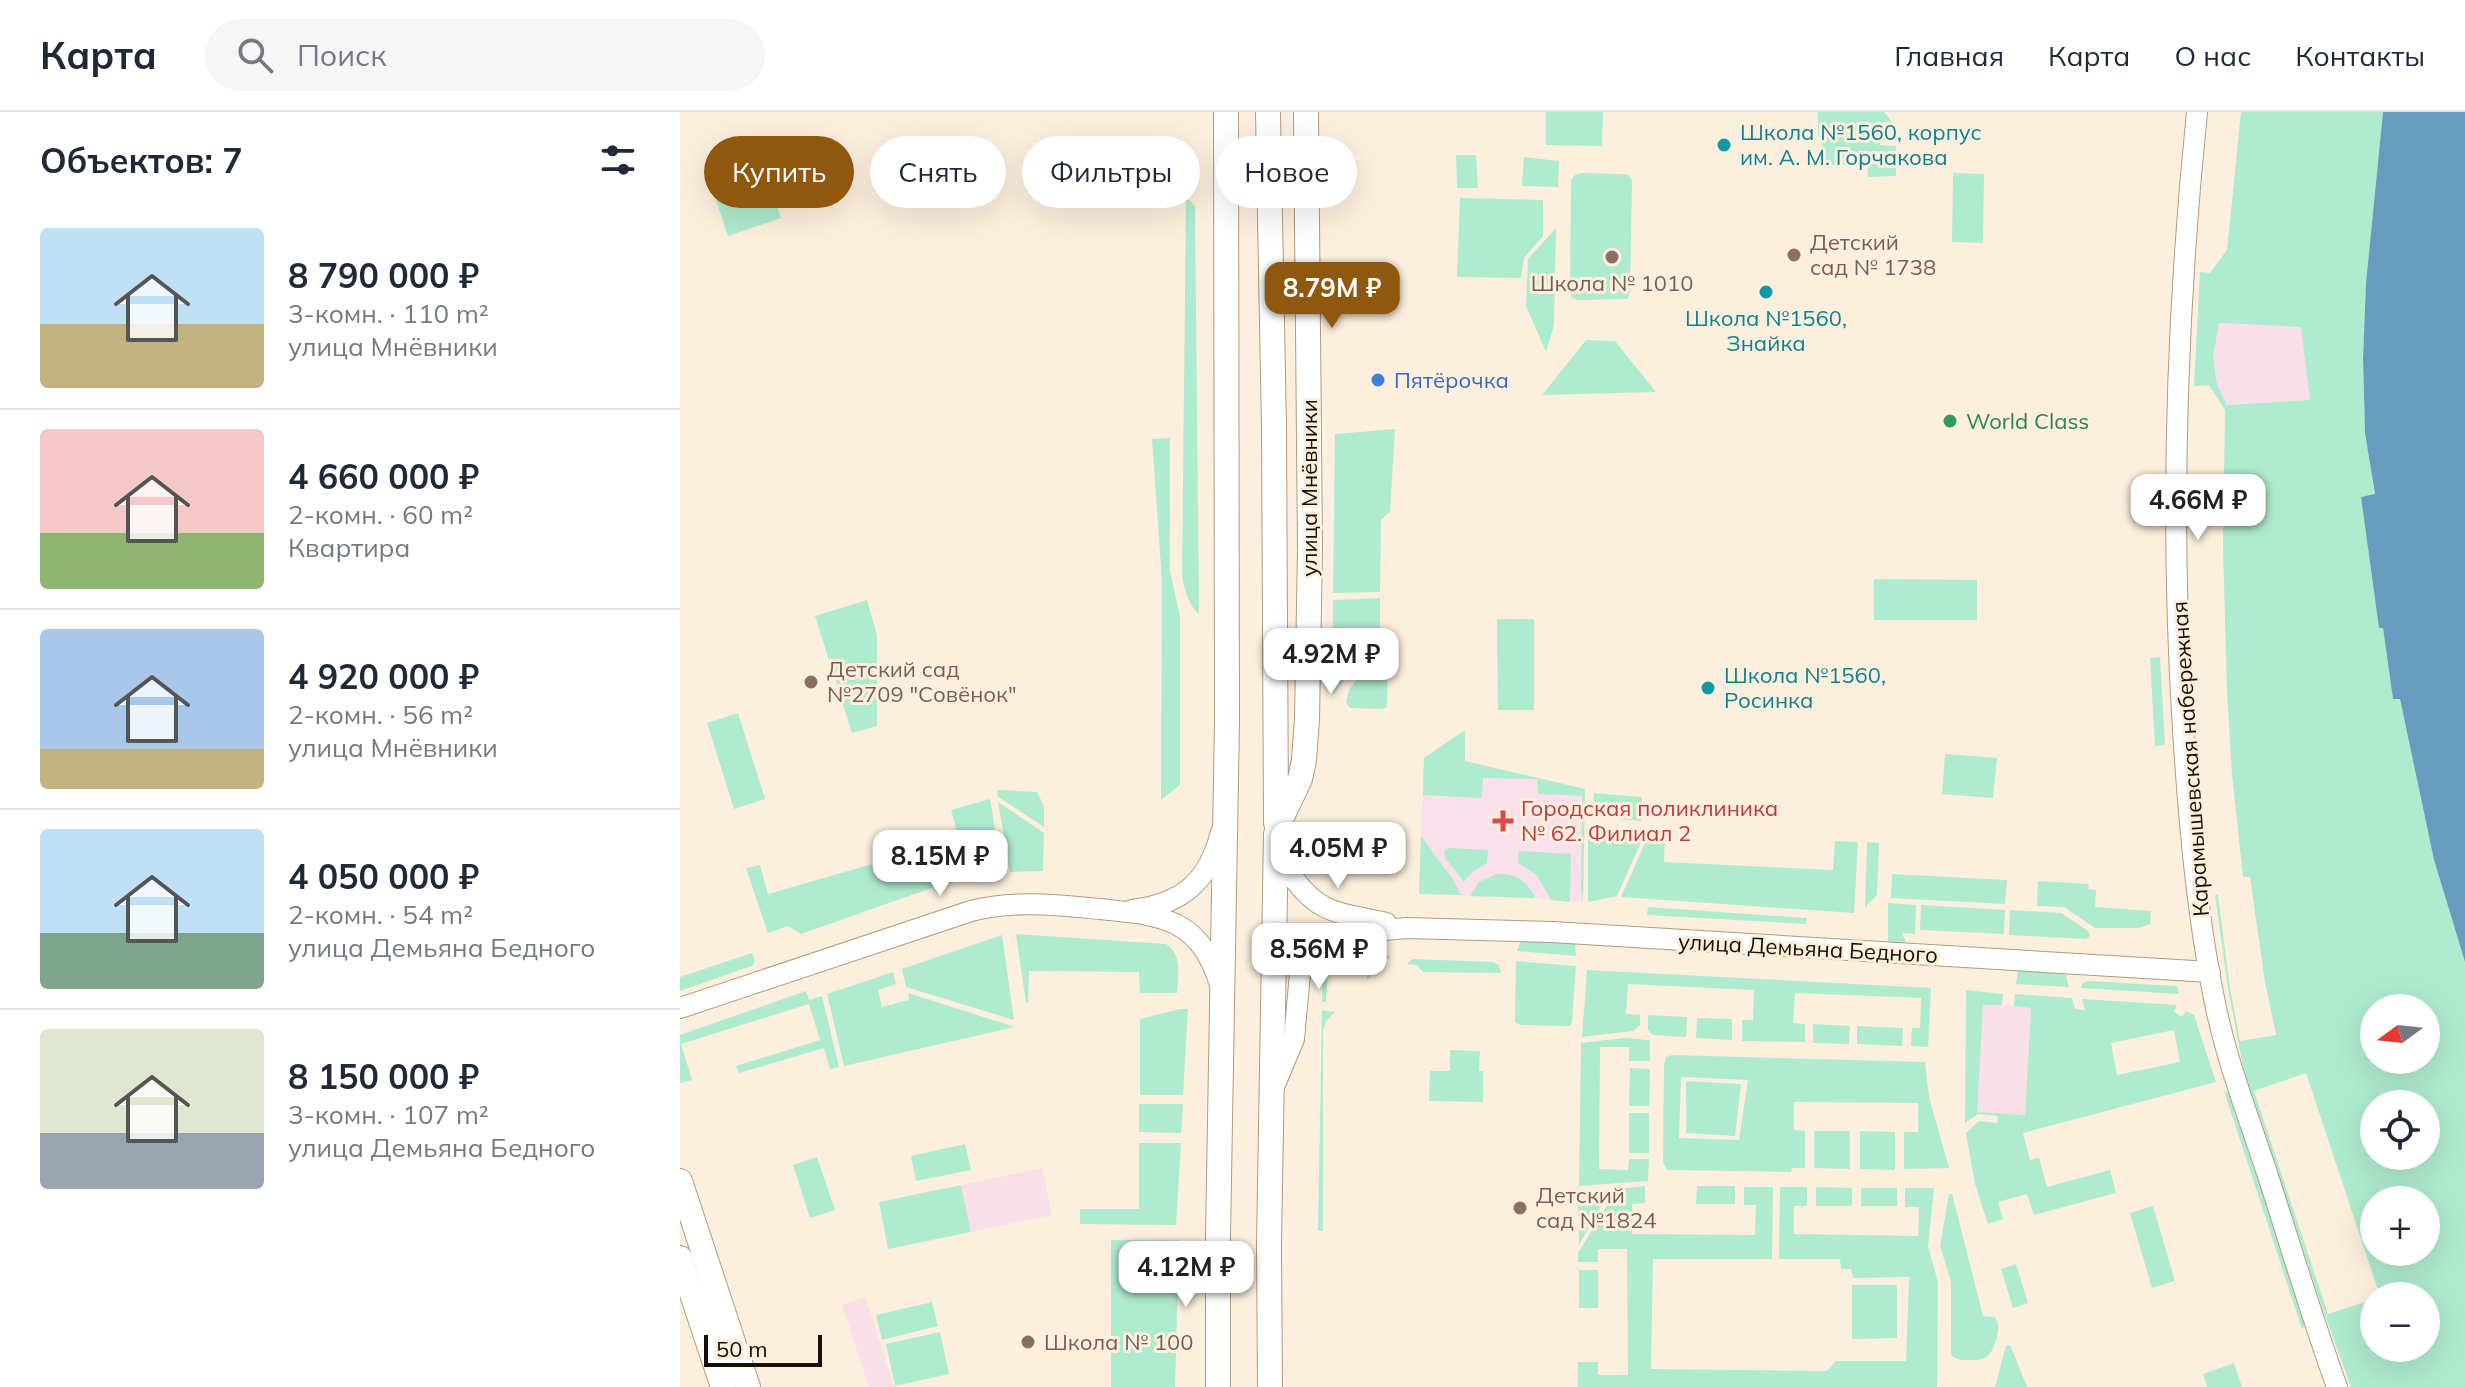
<!DOCTYPE html>
<html lang="ru">
<meta charset="utf-8">
<style>
:root{--surface:#fff;--page:#f6f6f7;--text:#1f2937;--muted:#747a83;--line:#e0e1e3;--accent:#8f580e}
body{margin:0;font-family:Mulish,sans-serif;background:var(--page);color:var(--text);height:100vh;display:flex;flex-direction:column;font-size:30px;white-space:nowrap}
*{box-sizing:border-box;margin:0}
p{font-size:26px;color:var(--muted)}
.icon{flex:none;width:44px;height:44px;fill:none;stroke:currentColor;stroke-width:2;stroke-linecap:round;stroke-linejoin:round}
.map{position:relative;flex:1;overflow:hidden}
.details{display:flex;flex-direction:column;background:var(--surface);width:680px}
.details>*{flex:none}
.hud{position:absolute;left:24px;top:24px;width:760px;height:72px;display:flex;gap:16px}
.needle{width:52px;rotate:255deg}
.fabs{position:absolute;left:1680px;top:882px;display:grid;gap:16px}
.fabs a{display:grid;place-items:center;width:80px;height:80px;border-radius:50%;background:var(--surface);box-shadow:0 8px 32px #0002;font-size:40px}
.scale{position:absolute;left:24px;bottom:20px;width:118px;box-sizing:border-box;padding-left:8px;border:4px solid #181006;border-top:0;font-size:22px;line-height:28px;white-space:nowrap;color:#181006;-webkit-text-stroke:6px #fdefdd;paint-order:stroke}
.price{position:absolute;translate:-50% -68px;padding:0 18px;border-radius:16px;background:#fff;color:#222;font-size:26px;line-height:52px;filter:drop-shadow(0 2px 4px #0008)}
.price::after{content:'';position:absolute;left:50%;top:48px;width:24px;height:18px;margin-left:-12px;background:inherit;clip-path:polygon(0 0,100% 0,50% 100%)}
.price.on{background:var(--accent);color:#fff}
ul{padding:0;list-style:none}
li{display:flex;align-items:center;gap:24px;height:200px;padding:0 40px}
li+li{border-top:2px solid var(--line)}
li span{display:grid;place-items:center;flex:none;width:224px;height:160px;border-radius:8px;color:#555}
li>.icon{margin-inline-start:auto}
span .icon{width:96px;height:96px;fill:#fffc;stroke-width:1}
li b{font-size:34px}
h2{display:flex;justify-content:space-between;align-items:center;height:96px;padding:0 40px;font-size:34px}
.tag{padding:0 28px;border-radius:36px;background:var(--surface);box-shadow:0 8px 32px #0002;font-size:28px;line-height:72px}
.tag.on{background:var(--accent);color:#fff}
header{display:flex;align-items:center;gap:48px;box-sizing:border-box;height:112px;padding:0 40px;background:var(--surface);border-bottom:2px solid var(--line)}
header strong{font-size:38px}
nav{display:flex;gap:44px;margin-inline-start:auto;font-size:28px}
.search{width:560px;height:72px;background:var(--page);display:flex;align-items:center;gap:20px;box-sizing:border-box;padding:0 28px;border-radius:44px;color:var(--muted);font-size:30px}
main{display:flex;flex:1;min-height:0}
.map>svg:first-child{display:block}
.industrial{fill:#f9e0e8}
.medical{fill:#f9e0ea}
.green{fill:#afebce;fill-rule:evenodd}
.water{fill:#689cbe}
.lines{fill:none;stroke-linecap:round;stroke-linejoin:round}
.minor-casing{stroke:#b09b7e;stroke-width:22}
.major-casing{stroke:#b09b7e;stroke-width:26}
.minor{stroke:#fff;stroke-width:20}
.major{stroke:#fff;stroke-width:24}
.culture-dot{fill:#0f9aa8;stroke:#fdefdd;stroke-width:3}
.education-dot{fill:#8d6e63;stroke:#fdefdd;stroke-width:3}
.shop-dot{fill:#3f7fe0;stroke:#fdefdd;stroke-width:3}
.leisure-dot{fill:#2e9e5b;stroke:#fdefdd;stroke-width:3}
.health-dot{fill:#e0444e;stroke:#fdefdd;stroke-width:3}
.labels{text-anchor:middle;dominant-baseline:central;stroke-width:6;stroke-linejoin:round;paint-order:stroke}
.culture-label{font-size:22px;fill:#0d838f;stroke:#fdefdd;text-anchor:start}
.education-label{font-size:22px;fill:#785e54;stroke:#fdefdd;text-anchor:start}
.shop-label{font-size:22px;fill:#366cbe;stroke:#fdefdd;text-anchor:start}
.leisure-label{font-size:22px;fill:#27864d;stroke:#fdefdd;text-anchor:start}
.street-label{font-size:22px;fill:#181006;stroke:#fdefdd}
.health-label{font-size:22px;fill:#be3a42;stroke:#fdefdd;text-anchor:start}
</style>
<header>
<strong>Карта</strong>
<div class="search"><svg class="icon" aria-label="search" viewBox="0 0 24 24"><circle cx="10" cy="10" r="6"/><path d="M15 15l6 6"/></svg>Поиск</div>
<nav><a>Главная</a><a>Карта</a><a>О нас</a><a>Контакты</a></nav>
</header>
<main>
<section class="details">
<h2>Объектов: 7<svg class="icon" aria-label="filters" viewBox="0 0 24 24"><path d="M4 7h16M4 17h16"/><circle cx="9" cy="7" r="2"/><circle cx="15" cy="17" r="2"/></svg></h2>
<ul>
<li><span style="background:linear-gradient(#bfe0f5 60%,#c2b280 0)"><svg class="icon" aria-label="home" viewBox="0 0 24 24"><path d="M3 11l9-7 9 7M6 9v11h12V9"/></svg></span><div><b>8 790 000 ₽</b><p>3-комн. · 110 m²</p><p>улица Мнёвники</p></div></li>
<li><span style="background:linear-gradient(#f6c9c9 65%,#8fb573 0)"><svg class="icon" aria-label="home" viewBox="0 0 24 24"><path d="M3 11l9-7 9 7M6 9v11h12V9"/></svg></span><div><b>4 660 000 ₽</b><p>2-комн. · 60 m²</p><p>Квартира</p></div></li>
<li><span style="background:linear-gradient(#a9c7e8 75%,#c2b280 0)"><svg class="icon" aria-label="home" viewBox="0 0 24 24"><path d="M3 11l9-7 9 7M6 9v11h12V9"/></svg></span><div><b>4 920 000 ₽</b><p>2-комн. · 56 m²</p><p>улица Мнёвники</p></div></li>
<li><span style="background:linear-gradient(#bfe0f5 65%,#7fa58c 0)"><svg class="icon" aria-label="home" viewBox="0 0 24 24"><path d="M3 11l9-7 9 7M6 9v11h12V9"/></svg></span><div><b>4 050 000 ₽</b><p>2-комн. · 54 m²</p><p>улица Демьяна Бедного</p></div></li>
<li><span style="background:linear-gradient(#dfe7d0 65%,#9aa5b1 0)"><svg class="icon" aria-label="home" viewBox="0 0 24 24"><path d="M3 11l9-7 9 7M6 9v11h12V9"/></svg></span><div><b>8 150 000 ₽</b><p>3-комн. · 107 m²</p><p>улица Демьяна Бедного</p></div></li>
</ul>
</section>
<div class="map">
<svg width="1785" height="1275" viewBox="0 0 1785 1275">
<rect width="100%" height="100%" fill="#fdefdd"/>
<path class="industrial" d="M1539 211 1622 215 1630 288 1547 293 1532 273 1531 245Z
M1303 892 1351 895 1345 1003 1296 1000Z
M362 1056 372 1103 291 1120 281 1073Z
M185 1185 214 1275H189L162 1193Z"/>
<path class="medical" d="M744 646 777 647 905 677 903 790 855 786 739 782Z"/>
<path class="green" d="M866 0H923L922 34 866 33Z
M1138 0H1204L1212 10 1200 11V33L1216 34V64L1188 65 1187 41H1168V53H1143L1142 26 1138 25Z
M1561 0H1703L1686 171 1683 247 1685 320 1695 383 1681 385 1699 516 1703 515 1713 587H1720L1754 748 1785 850V1275H1671L1641 1192 1564 959 1548 877 1535 783H1538L1550 876 1560 929 1596 923 1585 870 1570 765H1563L1552 663 1547 580 1543 433 1545 298 1529 273 1514 274 1520 160 1530 161 1547 138ZM1539 211 1621 215 1630 288 1547 293 1537 273 1533 245ZM1694 896H1746V948H1694ZM1626 961 1700 1184H1746V1236H1694V1187L1648 1202 1574 979ZM1694 992H1746V1044H1694ZM1694 1088H1746V1140H1694Z
M776 43H796L798 76H777Z
M844 45 879 49 878 75 842 74Z
M901 61 942 62 949 63 952 69 950 179 948 187 899 188 892 186 890 180 891 69 895 63Z
M1273 61 1304 62 1303 131 1272 130Z
M56 63 92 79 101 106 48 124 30 70Z
M780 86 863 88V124L844 146 841 166 777 165Z
M506 88H510L515 95 519 502C509 494 505 478 502 465Z
M876 116 874 213 866 240 846 194 848 147Z
M906 228 935 229 976 280 862 283Z
M715 317 710 400 701 408 700 480 653 481 655 322Z
M490 326V459L500 504V673L481 688 482 469 472 327Z
M1194 467 1297 468V508H1194Z
M700 486V522L652 584 653 488Z
M187 488 197 523V614L172 621 135 504Z
M817 507H854V598H818Z
M701 540 707 542 708 547 707 595 703 597 670 596 666 590 669 578 695 543Z
M1480 545 1485 633 1475 634 1470 546Z
M58 601 85 687 54 697 27 611Z
M785 618V649L905 677 903 790 901 777 902 684 858 682 857 667 803 666 802 686 743 683 744 646Z
M1265 642 1317 646 1313 686 1262 682Z
M318 678 357 680 364 694V715L317 684Z
M914 681 962 685 961 709 912 705Z
M310 687 322 761 260 773 121 822 108 814 88 821 66 756 80 753 88 782 279 727 271 698Z
M318 690 364 721 363 759 330 760Z
M908 715 965 721 937 784 908 790Z
M970 720H985L984 750 1153 758 1155 729 1178 730 1174 801 941 785Z
M741 724 774 769 781 783 739 782Z
M1187 730 1199 731 1197 783 1185 795Z
M768 736 808 738 807 751 791 761 784 770 766 747 764 739Z
M839 739 891 742 890 790 871 788 856 762 838 751Z
M816 762C835 761 847 768 855 786L790 784 799 770Z
M1212 762 1327 768 1325 792 1211 786Z
M1358 769 1409 772 1408 777 1416 778 1415 795 1471 799 1470 812 1459 816H1415L1384 795 1357 794Z
M1208 791 1236 793 1235 822 1222 821 1227 832 1208 831Z
M1241 793 1325 798 1324 822 1240 818Z
M968 795 1127 806 1126 812 967 803Z
M1330 798 1381 801 1408 819 1410 824 1406 827 1329 823Z
M336 822 486 832C503 843 498 864 497 881H460L459 860 349 859 348 891H346Z
M322 823 334 908 226 875 222 857Z
M841 828 895 831 896 844 837 839Z
M72 841 75 850 72 854 0 879V865Z
M650 843H656L711 844 687 868V856L648 854 646 890H642L643 850Z
M732 847 813 850 819 853 821 861 743 860 737 853 727 852Z
M836 849 896 854 892 909 890 914 841 913 835 910Z
M907 858 1251 876 1248 935 1231 934 1232 916H1240L1241 886 1115 881 1113 911 1125 912V930L1062 929V908H1073L1074 878 948 872 946 902 960 903V913L953 919 902 925Z
M1338 858 1382 860 1386 864 1389 875 1336 872Z
M213 860 216 872 198 878 202 895 229 888 228 881 335 915 164 954 147 882Z
M1408 869 1497 874 1499 882 1401 876 1402 872Z
M1286 878 1323 882 1322 893H1303L1297 1000 1345 1003 1351 896 1334 894 1335 882 1392 886 1395 897 1405 898 1402 887 1497 893 1494 900 1502 905 1506 899 1514 903 1536 970 1343 1021 1350 1048 1359 1046 1367 1075 1430 1058 1436 1081 1354 1103 1347 1082 1318 1090 1323 1107 1308 1112 1295 1072 1286 1021 1299 1009 1317 1011 1318 1004 1298 1002 1285 1011ZM1494 918 1500 950 1437 963 1431 931Z
M126 879 129 888 142 884 159 955 150 957 144 936 59 961 56 954 140 928 129 892 1 932 12 968 0 971V923Z
M500 897H508L503 983H460V907Z
M642 898 655 900 647 908 643 918V1119H638Z
M968 903 1007 905 1006 925 973 923 968 918Z
M1017 906 1052 907V928L1016 926Z
M1133 912 1170 914 1169 932 1133 931Z
M1177 914 1223 916 1222 934 1177 932Z
M944 926 970 928V949H949V935H920L919 1057 948 1058 949 1047H969L968 1069 899 1074 901 931Z
M770 938 800 939 799 959H803V990L749 989 750 959H770Z
M992 943 1245 950 1249 985 1269 1056 1224 1057V1020H1238V991L1114 990V1018L1125 1019V1056H1112L1111 1060 987 1058 983 1050 984 953 986 945ZM1001 965 1068 968 1059 1028 999 1026Z
M950 956 970 957 969 994H949Z
M1006 969 1061 972 1055 1024 1006 1021Z
M1544 979 1548 980 1550 984 1625 1208V1214L1622 1217Z
M459 992H503L501 1021 459 1020Z
M949 1001H969V1041H949Z
M1134 1019H1170V1057L1134 1056Z
M1180 1019 1215 1020V1058L1180 1057Z
M459 1031H501L496 1113 400 1112V1097H459Z
M285 1032 291 1058 236 1069 231 1044Z
M137 1045 155 1098 130 1106 113 1053Z
M281 1073 291 1120 208 1137 199 1090Z
M965 1074V1091L952 1092V1122L1075 1123 1076 1093H1064V1075H1093L1092 1147H973L971 1257 1147 1259 1156 1249H1226L1229 1165 1173 1166 1171 1157H1161L1160 1147H1099L1100 1075H1127V1094H1114V1122L1238 1124 1239 1095H1225V1076H1254L1248 1135 1258 1170 1257 1275H898V1250H918V1263H948L947 1137H918V1150H898V1141L937 1077Z
M1017 1074H1055V1092H1016Z
M1136 1075 1172 1076V1094H1136Z
M1181 1076H1217V1094H1181Z
M930 1078 899 1133 898 1080Z
M1269 1082H1272L1303 1204 1315 1205C1319 1213 1319 1216 1317 1224 1313 1239 1309 1249 1292 1248 1284 1248 1280 1249 1273 1245L1271 1242V1170L1260 1134Z
M1473 1094 1495 1169 1472 1176 1450 1101Z
M431 1128H499L495 1275H431Z
M1336 1152 1348 1191 1333 1196 1321 1157Z
M899 1158H918V1196H899Z
M1172 1173H1217V1226L1172 1227Z
M252 1190 258 1214 202 1228 196 1203Z
M260 1220 269 1262 215 1274 206 1232Z
M1330 1233 1331 1235 1347 1275H1315L1326 1234Z
M1554 1251 1562 1275H1527L1523 1262Z"/>
<path class="water" d="M1703 0H1785V850L1754 748 1720 587H1713L1703 516H1699L1681 385 1695 382 1685 321 1683 247 1686 171Z"/>
<g class="lines">
<defs>
<path id="minor" d="M1517 0C1496 205 1490 413 1503 618 1509 711 1517 805 1536 896 1548 953 1570 1009 1588 1064 1611 1135 1632 1206 1657 1275
M598 734C601 747 606 756 614 767 642 805 665 801 706 811
M452 798C503 792 529 769 541 720
M0 896 291 799C334 788 376 793 420 797 445 800 476 801 499 814 521 826 533 849 540 873
M594 975 614 927 621 851 632 834 642 827 661 822 726 816 872 820 1530 860"/>
<path id="major" d="M588 0 594 316 596 711
M0 1069 68 1275
M0 1146 43 1275
M538 1275V1124L547 609 546 0
M590 1275 589 1133 596 722 601 707 620 667 624 648 627 608 630 436 626 0"/>
</defs>
<use href="#minor" class="minor-casing"/>
<use href="#major" class="major-casing"/>
<use href="#minor" class="minor"/>
<use href="#major" class="major"/>
</g>
<g class="culture-dot">
<circle cx="1044" cy="33" r="8"/>
<circle cx="1086" cy="180" r="8"/>
<circle cx="1028" cy="576" r="8"/>
</g>
<g class="education-dot">
<circle cx="1114" cy="143" r="8"/>
<circle cx="932" cy="145" r="8"/>
<circle cx="131" cy="570" r="8"/>
<circle cx="840" cy="1096" r="8"/>
<circle cx="348" cy="1230" r="8"/>
</g>
<circle class="shop-dot" cx="698" cy="268" r="8"/>
<circle class="leisure-dot" cx="1270" cy="309" r="8"/>
<path class="health-dot" d="M819 697h8v8h8v8h-8v8h-8v-8h-8v-8h8z"/>
<g class="labels">
<g class="culture-label">
<text x="1060" y="20">Школа №1560, корпус<tspan x="1060" dy="25">им. А. М. Горчакова</tspan></text>
<text x="1086" y="206" text-anchor="middle">Школа №1560,<tspan x="1086" dy="25">Знайка</tspan></text>
<text x="1044" y="563">Школа №1560,<tspan x="1044" dy="25">Росинка</tspan></text>
</g>
<g class="education-label">
<text x="1130" y="130">Детский<tspan x="1130" dy="25">сад № 1738</tspan></text>
<text x="932" y="171" text-anchor="middle">Школа № 1010</text>
<text x="147" y="557">Детский сад<tspan x="147" dy="25">№2709 "Совёнок"</tspan></text>
<text x="856" y="1083">Детский<tspan x="856" dy="25">сад №1824</tspan></text>
<text x="364" y="1230">Школа № 100</text>
</g>
<g class="shop-label">
<text x="714" y="268">Пятёрочка</text>
</g>
<g class="leisure-label">
<text x="1286" y="309">World Class</text>
</g>
<g class="street-label">
<text transform="translate(629 376) rotate(-90)">улица Мнёвники</text>
<text transform="translate(1510 647) rotate(-94)">Карамышевская набережная</text>
<text transform="translate(1128 836) rotate(3)">улица Демьяна Бедного</text>
</g>
<g class="health-label">
<text x="841" y="696">Городская поликлиника<tspan x="841" dy="25">№ 62. Филиал 2</tspan></text>
</g>
</g>
</svg>
<div class="fabs">
<a><svg class="needle" viewBox="-14 -14 28 28"><path d="M0-13l5 13h-10z" fill="#e53935"/><path d="M0 13l5-13h-10z" fill="#747a83"/></svg></a>
<a><svg class="icon" aria-label="locate" viewBox="0 0 24 24"><circle cx="12" cy="12" r="6"/><path d="M12 2v4M12 18v4M2 12h4M18 12h4"/></svg></a>
<a>+</a>
<a>−</a>
</div>
<div class="scale">50 m</div>
<b class="price on" style="left:652px;top:218px">8.79M ₽</b>
<b class="price" style="left:1518px;top:430px">4.66M ₽</b>
<b class="price" style="left:651px;top:584px">4.92M ₽</b>
<b class="price" style="left:658px;top:778px">4.05M ₽</b>
<b class="price" style="left:260px;top:786px">8.15M ₽</b>
<b class="price" style="left:639px;top:879px">8.56M ₽</b>
<b class="price" style="left:506px;top:1197px">4.12M ₽</b>
<div class="hud">
<a class="tag on">Купить</a>
<a class="tag">Снять</a>
<a class="tag">Фильтры</a>
<a class="tag">Новое</a>
</div>
</div>
</main>
